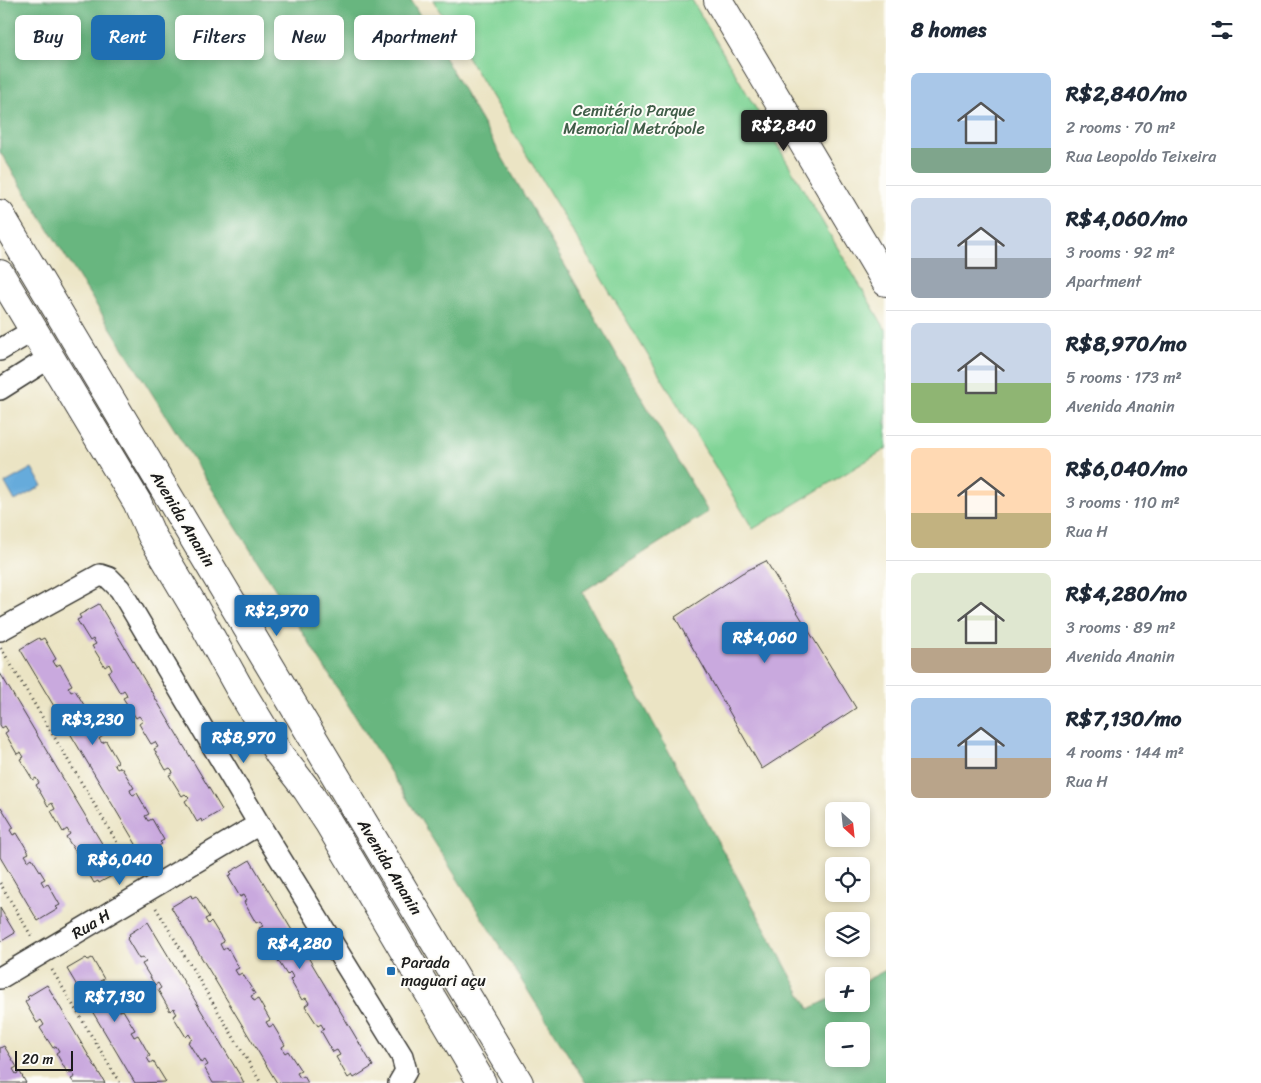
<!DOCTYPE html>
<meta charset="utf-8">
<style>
:root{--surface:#fff;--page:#f2f2f3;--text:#1f2937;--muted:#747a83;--line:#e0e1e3;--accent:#1f6fb2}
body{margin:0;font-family:Sriracha,sans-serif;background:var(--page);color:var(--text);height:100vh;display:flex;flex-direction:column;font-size:19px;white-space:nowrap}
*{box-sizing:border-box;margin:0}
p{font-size:16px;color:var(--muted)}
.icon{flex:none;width:28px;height:28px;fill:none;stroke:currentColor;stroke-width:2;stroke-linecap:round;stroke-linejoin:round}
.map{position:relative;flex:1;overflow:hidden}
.sheet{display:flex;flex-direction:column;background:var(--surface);width:375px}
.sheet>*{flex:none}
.top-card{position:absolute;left:15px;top:15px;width:475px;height:45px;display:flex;gap:10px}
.needle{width:32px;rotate:153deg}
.buttons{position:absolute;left:825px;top:802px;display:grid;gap:10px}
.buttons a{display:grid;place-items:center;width:45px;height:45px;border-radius:8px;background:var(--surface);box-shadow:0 2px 8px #0003;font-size:25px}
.scale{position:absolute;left:15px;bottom:12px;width:58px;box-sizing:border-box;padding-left:5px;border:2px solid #1c1c1c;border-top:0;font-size:14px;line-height:18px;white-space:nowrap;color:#1c1c1c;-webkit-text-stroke:4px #fdfcf7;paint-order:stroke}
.price{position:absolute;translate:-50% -42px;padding:0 11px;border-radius:5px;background:var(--accent);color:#fff;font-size:16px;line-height:32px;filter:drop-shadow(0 1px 2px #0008)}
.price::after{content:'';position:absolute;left:50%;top:30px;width:15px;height:11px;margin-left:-8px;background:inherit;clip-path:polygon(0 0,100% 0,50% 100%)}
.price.active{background:#222;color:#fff}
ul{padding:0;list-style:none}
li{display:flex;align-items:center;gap:15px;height:125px;padding:0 25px}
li+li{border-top:1px solid var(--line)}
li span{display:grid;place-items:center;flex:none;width:140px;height:100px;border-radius:8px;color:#555}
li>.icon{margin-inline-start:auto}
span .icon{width:60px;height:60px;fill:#fffc;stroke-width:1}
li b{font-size:21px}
h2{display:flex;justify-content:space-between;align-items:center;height:60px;padding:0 25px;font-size:21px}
.chip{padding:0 18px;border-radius:8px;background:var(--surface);box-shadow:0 2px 8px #0003;font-size:18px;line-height:45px}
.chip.active{background:var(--accent);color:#fff}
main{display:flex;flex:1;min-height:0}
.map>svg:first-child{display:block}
.green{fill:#80d496;stroke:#4e7859}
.forest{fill:#68b67f;stroke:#42694e;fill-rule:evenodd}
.water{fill:#66abdb;stroke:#41647c}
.building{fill:#c9a9de}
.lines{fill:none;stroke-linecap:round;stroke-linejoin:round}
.street-casing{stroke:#3b3a35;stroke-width:24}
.secondary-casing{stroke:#3b3a35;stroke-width:30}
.path{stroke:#3b3a35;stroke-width:3;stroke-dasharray:1 4;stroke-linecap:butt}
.street{stroke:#fff;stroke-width:21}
.secondary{stroke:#fff;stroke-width:28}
.poi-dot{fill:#1f6fb2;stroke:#fdfcf7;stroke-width:2}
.labels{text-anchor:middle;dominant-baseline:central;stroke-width:4;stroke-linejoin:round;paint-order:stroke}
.park-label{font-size:16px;fill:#3f5c47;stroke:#fdfcf7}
.street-label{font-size:16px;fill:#1c1c1c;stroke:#fdfcf7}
.poi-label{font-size:16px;fill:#1c1c1c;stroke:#fdfcf7;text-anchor:start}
</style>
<main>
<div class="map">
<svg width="886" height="1083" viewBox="0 0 886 1083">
<rect width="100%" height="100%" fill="#fdfcf7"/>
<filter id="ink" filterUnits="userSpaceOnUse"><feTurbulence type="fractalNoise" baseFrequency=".02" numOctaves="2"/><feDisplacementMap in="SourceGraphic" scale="10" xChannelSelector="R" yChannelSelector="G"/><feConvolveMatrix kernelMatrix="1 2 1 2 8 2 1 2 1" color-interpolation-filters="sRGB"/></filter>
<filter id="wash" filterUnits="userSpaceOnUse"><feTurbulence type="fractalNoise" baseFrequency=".0096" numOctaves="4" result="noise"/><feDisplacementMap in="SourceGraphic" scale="20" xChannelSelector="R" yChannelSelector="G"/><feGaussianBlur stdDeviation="1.12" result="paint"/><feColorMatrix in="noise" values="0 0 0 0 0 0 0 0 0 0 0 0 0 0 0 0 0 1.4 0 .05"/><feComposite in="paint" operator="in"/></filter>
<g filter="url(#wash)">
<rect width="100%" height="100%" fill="#ebe4c4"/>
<path class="green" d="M433 0H692L886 330V449L753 529Z"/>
<path class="forest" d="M0 0H411L708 512 582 592 809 1009 834 997V1004H861V983L886 970V1083H586L0 152ZM834 1031H861V1059H834Z"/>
<path class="water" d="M32 468 42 486 15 501 5 483Z"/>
<g id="blocks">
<path class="building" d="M766 561 856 708 762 769 675 617 742 573Z
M99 604 222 810 202 822 201 819 197 822 185 801 189 798 185 794 182 796 169 775 173 773 172 770 170 768 166 770 154 749 158 747 155 742 151 744 139 724 143 721 139 716 136 718 123 698 127 696 126 693 124 690 120 693 108 672 112 670 109 664 105 667 92 646 96 644 93 639 90 641 77 620 81 618 79 615Z
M39 638 40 640 44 638 56 659 53 661 56 666 60 664 72 685 68 687 71 692 75 690 87 710 83 712 85 715 86 718 90 716 103 736 99 739 102 743 106 741 118 762 114 764 117 769 121 767 134 788 130 790 131 793 133 795 137 793 149 814 145 816 148 821 152 819 164 840 160 842 162 844 143 856 20 649Z
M0 673 119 872 99 883 98 881 94 883 82 862 86 860 82 855 79 857 66 837 70 834 67 829 63 832 51 811 55 809 52 803 48 806 36 785 39 783 36 778 33 780 20 759 24 757 22 754 21 752 17 754 5 733 8 731 5 726 2 728 0 725Z
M1 807 14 828 10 830 13 835 17 833 29 853 25 855 27 858 28 861 32 858 45 879 41 881 44 886 48 884 60 905 56 907 58 909 38 921 0 857V808Z
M250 860 373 1066 354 1078 352 1075 348 1078 336 1057 340 1055 337 1050 333 1052 321 1031 324 1029 321 1024 318 1026 305 1006 309 1003 306 998 302 1000 290 980 293 977 290 972 287 975 274 954 278 951 275 946 271 949 259 928 263 926 260 921 256 923 244 902 247 900 244 895 240 897 228 876 232 874 230 872Z
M191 895 192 898 196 896 209 917 205 919 208 924 211 921 224 942 220 944 223 950 227 947 239 968 235 970 238 975 242 973 255 994 251 996 254 1001 258 999 270 1020 266 1022 269 1027 273 1025 285 1045 282 1047 283 1050 285 1053 288 1051 301 1071 297 1073 300 1078 304 1076 308 1083H277L171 907Z
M0 908 15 933 0 942Z
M148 922 241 1077 244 1083H213L204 1067 208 1065 205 1060 201 1063 188 1042 192 1039 189 1034 186 1037 173 1016 177 1014 175 1011 174 1008 170 1011 158 990 161 988 158 983 155 985 142 964 146 962 143 957 139 959 127 939 130 936 129 934Z
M86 958 88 960 92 958 104 979 100 981 103 986 107 984 120 1004 116 1006 119 1011 123 1010 135 1030 131 1032 133 1035 134 1037 138 1035 150 1056 147 1058 150 1063 153 1061 166 1082 135 1083 67 969Z
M47 985 93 1063 105 1083H74L71 1079 75 1077 72 1072 68 1074 56 1053 59 1051 56 1046 53 1048 40 1028 44 1025 41 1020 37 1023 25 1002 29 999 27 997Z
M4 1046 17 1067 13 1069 16 1074 20 1072 26 1083H0V1048Z"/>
</g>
</g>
<g filter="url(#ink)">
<use href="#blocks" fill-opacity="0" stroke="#3b3a35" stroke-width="1"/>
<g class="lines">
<defs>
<path id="street" d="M0 350 34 330
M0 389 49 358
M0 630 100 575 109 578 120 589 259 824 402 1056 406 1071 399 1083
M0 978 259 824"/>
<path id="secondary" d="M718 0 886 282
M0 214 519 1083
M0 274 137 502 152 536 193 605 238 686 279 754 307 790 328 822 482 1083"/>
</defs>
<use href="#street" class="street-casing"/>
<use href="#secondary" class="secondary-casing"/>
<path class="path" d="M1 648 136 874
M0 883 32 937
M156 908 261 1083
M52 970 120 1083"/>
<use href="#street" class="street"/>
<use href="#secondary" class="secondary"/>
</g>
</g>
<rect class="poi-dot" x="386" y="966" width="10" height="10" rx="2.5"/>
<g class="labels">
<g class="park-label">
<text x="634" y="110">Cemitério Parque<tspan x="634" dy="18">Memorial Metrópole</tspan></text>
</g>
<g class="street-label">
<text transform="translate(183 519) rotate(59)">Avenida Ananin</text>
<text transform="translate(390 867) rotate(59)">Avenida Ananin</text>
<text transform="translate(91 924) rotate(-31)">Rua H</text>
</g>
<g class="poi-label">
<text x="401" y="962">Parada<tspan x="401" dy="18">maguari açu</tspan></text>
</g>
</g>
</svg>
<div class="buttons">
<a><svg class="needle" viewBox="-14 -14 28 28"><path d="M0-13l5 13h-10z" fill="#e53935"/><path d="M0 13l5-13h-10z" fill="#747a83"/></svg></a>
<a><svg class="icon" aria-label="locate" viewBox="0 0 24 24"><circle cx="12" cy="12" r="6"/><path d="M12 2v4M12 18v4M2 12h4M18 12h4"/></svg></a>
<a><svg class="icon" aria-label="layers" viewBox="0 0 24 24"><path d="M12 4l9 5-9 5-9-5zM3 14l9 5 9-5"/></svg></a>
<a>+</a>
<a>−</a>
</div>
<div class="scale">20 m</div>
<b class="price active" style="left:784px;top:152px">R$2,840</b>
<b class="price" style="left:277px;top:637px">R$2,970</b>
<b class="price" style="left:765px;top:664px">R$4,060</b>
<b class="price" style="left:93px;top:746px">R$3,230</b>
<b class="price" style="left:244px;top:764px">R$8,970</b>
<b class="price" style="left:120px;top:886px">R$6,040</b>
<b class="price" style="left:300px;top:970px">R$4,280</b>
<b class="price" style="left:115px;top:1023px">R$7,130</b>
<div class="top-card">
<a class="chip">Buy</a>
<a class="chip active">Rent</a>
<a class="chip">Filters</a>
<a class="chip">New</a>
<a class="chip">Apartment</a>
</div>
</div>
<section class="sheet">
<h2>8 homes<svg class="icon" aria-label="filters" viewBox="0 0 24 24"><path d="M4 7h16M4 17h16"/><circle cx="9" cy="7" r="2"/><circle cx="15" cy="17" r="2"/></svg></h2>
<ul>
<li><span style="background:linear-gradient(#a9c7e8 75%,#7fa58c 0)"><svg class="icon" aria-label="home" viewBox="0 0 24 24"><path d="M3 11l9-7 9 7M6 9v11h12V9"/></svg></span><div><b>R$2,840/mo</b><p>2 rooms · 70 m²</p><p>Rua Leopoldo Teixeira</p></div></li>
<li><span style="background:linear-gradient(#c9d6e8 60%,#9aa5b1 0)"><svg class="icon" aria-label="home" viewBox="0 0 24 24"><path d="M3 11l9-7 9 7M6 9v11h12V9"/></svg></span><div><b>R$4,060/mo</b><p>3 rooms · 92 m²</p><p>Apartment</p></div></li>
<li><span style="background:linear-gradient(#c9d6e8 60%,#8fb573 0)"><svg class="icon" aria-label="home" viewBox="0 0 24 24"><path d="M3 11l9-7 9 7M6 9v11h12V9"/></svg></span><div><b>R$8,970/mo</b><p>5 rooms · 173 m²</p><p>Avenida Ananin</p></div></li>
<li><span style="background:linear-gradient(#ffd9b3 65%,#c2b280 0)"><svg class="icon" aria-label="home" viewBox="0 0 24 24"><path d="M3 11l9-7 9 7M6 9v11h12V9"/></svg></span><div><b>R$6,040/mo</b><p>3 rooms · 110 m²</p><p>Rua H</p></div></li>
<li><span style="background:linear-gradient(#dfe7d0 75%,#b9a48a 0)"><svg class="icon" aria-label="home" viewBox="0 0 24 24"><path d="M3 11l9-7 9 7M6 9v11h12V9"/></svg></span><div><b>R$4,280/mo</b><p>3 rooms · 89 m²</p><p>Avenida Ananin</p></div></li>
<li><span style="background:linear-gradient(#a9c7e8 60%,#b9a48a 0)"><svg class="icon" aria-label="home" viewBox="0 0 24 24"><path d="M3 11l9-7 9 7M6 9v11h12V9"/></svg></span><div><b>R$7,130/mo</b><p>4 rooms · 144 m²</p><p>Rua H</p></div></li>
</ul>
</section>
</main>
